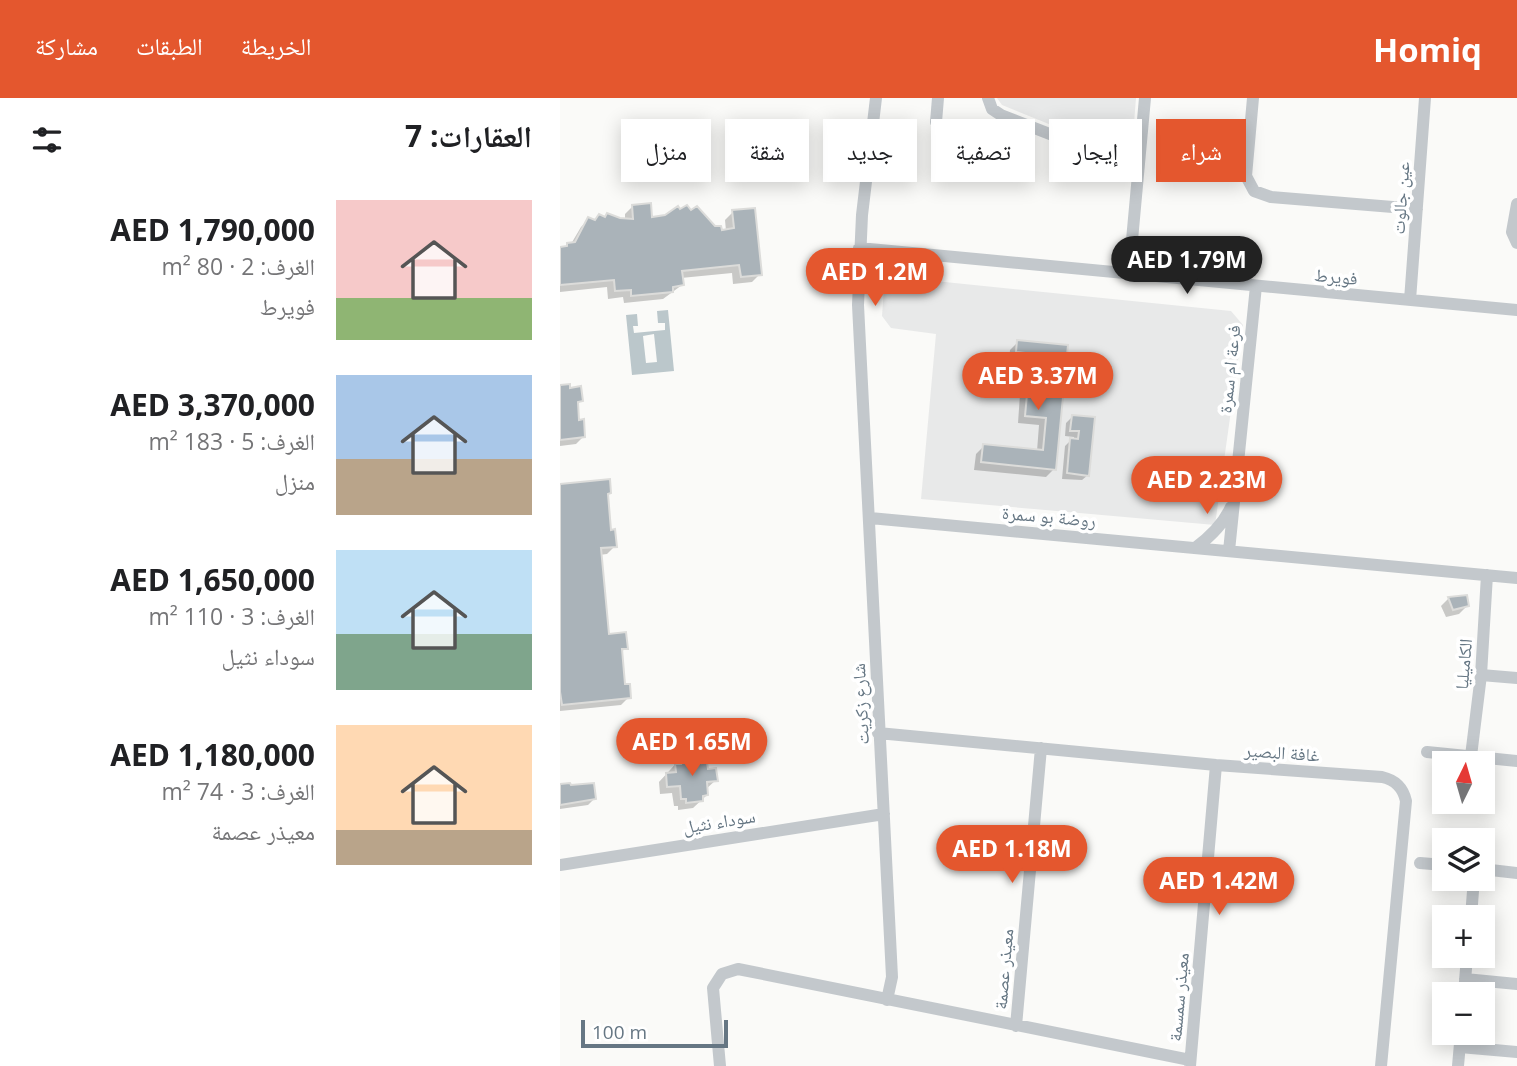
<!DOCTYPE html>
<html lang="ar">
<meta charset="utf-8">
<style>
:root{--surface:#fff;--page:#f6f6f6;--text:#202124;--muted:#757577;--accent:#e4572e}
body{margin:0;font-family:"Open Sans","Noto Naskh Arabic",sans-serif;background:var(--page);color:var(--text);direction:rtl;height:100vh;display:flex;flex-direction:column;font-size:26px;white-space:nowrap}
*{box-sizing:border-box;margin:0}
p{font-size:23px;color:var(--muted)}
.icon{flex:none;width:38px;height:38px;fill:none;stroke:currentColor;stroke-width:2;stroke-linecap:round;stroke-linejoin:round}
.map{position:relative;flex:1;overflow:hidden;direction:ltr}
.details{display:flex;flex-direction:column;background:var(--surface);width:560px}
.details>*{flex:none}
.top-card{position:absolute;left:21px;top:21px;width:665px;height:63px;direction:rtl;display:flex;gap:14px}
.needle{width:46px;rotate:5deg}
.tools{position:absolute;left:872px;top:653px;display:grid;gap:14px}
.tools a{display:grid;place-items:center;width:63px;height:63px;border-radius:0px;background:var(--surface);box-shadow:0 4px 18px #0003;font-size:35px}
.scale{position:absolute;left:21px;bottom:18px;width:147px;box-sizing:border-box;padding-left:7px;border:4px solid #657683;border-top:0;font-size:19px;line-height:24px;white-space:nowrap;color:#657683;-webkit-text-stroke:5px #fff;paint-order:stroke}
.price{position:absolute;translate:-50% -60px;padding:0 16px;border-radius:24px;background:var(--accent);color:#fff;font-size:23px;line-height:46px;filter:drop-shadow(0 2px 4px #0008)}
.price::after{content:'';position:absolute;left:50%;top:42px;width:21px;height:16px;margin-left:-10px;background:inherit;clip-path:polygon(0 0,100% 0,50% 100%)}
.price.current{background:#222;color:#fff}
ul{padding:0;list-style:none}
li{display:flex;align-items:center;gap:21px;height:175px;padding:0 28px}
li span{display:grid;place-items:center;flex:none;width:196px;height:140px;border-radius:0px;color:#555}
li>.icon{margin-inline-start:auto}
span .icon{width:84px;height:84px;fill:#fffc;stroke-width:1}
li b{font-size:30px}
h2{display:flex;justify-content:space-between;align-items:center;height:84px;padding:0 28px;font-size:30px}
.pill{padding:0 24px;border-radius:0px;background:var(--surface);box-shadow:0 4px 18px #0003;font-size:24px;line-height:63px}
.pill.current{background:var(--accent);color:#fff}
header{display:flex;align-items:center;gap:42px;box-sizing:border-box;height:98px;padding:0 35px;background:var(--accent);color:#fff}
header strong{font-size:33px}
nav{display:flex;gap:38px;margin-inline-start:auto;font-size:24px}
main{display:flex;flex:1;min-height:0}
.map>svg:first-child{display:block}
.built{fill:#e8e9e9}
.water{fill:#bbc7cb;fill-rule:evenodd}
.shadow{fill:#0003}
.building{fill:#aab3b9;stroke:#dcdcda;stroke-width:2}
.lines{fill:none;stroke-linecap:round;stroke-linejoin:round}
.minor{stroke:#c3c8cc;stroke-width:12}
.labels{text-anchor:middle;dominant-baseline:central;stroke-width:7;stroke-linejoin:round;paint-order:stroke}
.street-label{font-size:18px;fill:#657683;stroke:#fff}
</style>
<header>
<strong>Homiq</strong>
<nav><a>الخريطة</a><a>الطبقات</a><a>مشاركة</a></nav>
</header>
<main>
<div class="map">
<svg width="957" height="968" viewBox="0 0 957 968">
<rect width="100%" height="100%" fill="#fafaf8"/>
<path class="built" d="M437 0H576L572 50 563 56 442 7Z
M336 179 671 213 683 227 655 427 361 401 376 236 331 230 322 218 324 190Z"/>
<path class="water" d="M108 212 114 273 72 277 66 217 77 216 78 228H73L74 235 105 232V225H98L97 213ZM94 236 97 264 86 265 83 238Z"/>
<path class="shadow" d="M73 108 90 121 160 134 166 133 165 122 173 114 200 176 192 184 173 186 172 175 121 180 122 187 103 201 64 205 63 199 48 201 47 189 0 194V151L11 146 21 129 29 121 35 123 65 122V116Z
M458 244 506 248 494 371 486 379 414 372 416 356 424 348 477 353 479 327 458 325 460 296 468 288 481 289 483 265 449 262 450 252Z
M0 289 21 303 16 307 18 324 24 338 16 346 0 348Z
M512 319 533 321 528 377 522 382 502 381 505 348 511 342H514V339L505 338 506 325Z
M0 387 49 395 46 398 50 434 55 448 47 456 39 457 48 538 66 550 60 555 64 588 69 599 61 607 0 613Z
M889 500 907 508 899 516 886 519 881 508Z
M121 660 140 667 156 682 146 691 147 697 133 710 118 712V708H114L112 695 100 696 99 684Z
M0 688 34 701 28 707 0 711Z"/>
<path class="building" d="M91 105 92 119 105 117 118 108 120 111 127 107 131 112 137 108 155 128H161L162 132 174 130 172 112 195 110 202 177 181 179 179 167 122 173 124 187 113 189V194L71 198V192L55 193 54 182 0 187V149L7 148V145L15 144 28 119 35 122 39 116 45 119 47 115 60 120 73 121 72 107Z
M457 242 508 247 496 372 421 364 423 346 483 352 486 320 465 318 468 286 488 288 491 258 456 254Z
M10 286V290L21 288 23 303 18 304 19 322 24 321 25 339 0 342V287Z
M512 317 535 319 529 378 507 375 510 340 518 341 519 333H510Z
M50 381 51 395 48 396 51 432 55 431 57 449 41 450 49 536 66 534 68 551H62L65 586H70L71 600 2 607 0 594V386Z
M907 497 909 508 893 512 888 499Z
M141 656 142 665 147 664 148 671 156 670 158 683 147 684 148 697 143 698V703L126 705V701H121L120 688 107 689 106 675 116 674 115 666H121L120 658Z
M10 685 11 687 34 685 36 701 0 707V686Z"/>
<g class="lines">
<path class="minor" d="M316 0 302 117 298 207 332 879 327 902
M428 0 432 11 441 17 577 70
M693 0 686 78 694 93 711 99 857 111
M376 24 378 0
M957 106 952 134 957 145
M299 150 957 212
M569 175 585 0
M850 202 865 0
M310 420 957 480
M635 450C650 439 663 427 671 409
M669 453 696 188
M921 577 957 580
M318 635 656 667 822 679C835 682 843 689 846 703L821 968
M867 654 957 663
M911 658 921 577 927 477
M860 765 884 767
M0 767 324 716
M922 771 957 775
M911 819 914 780
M905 881 957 886
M904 896 907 858
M456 928 481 650
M900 949 957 954
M160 968 153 890 162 876 178 871 630 962
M630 968 656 667
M898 968 901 934"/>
</g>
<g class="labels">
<g class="street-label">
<text transform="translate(840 100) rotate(-86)">عين جالوت</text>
<text transform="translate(776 178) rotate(5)">فويرط</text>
<text transform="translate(669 271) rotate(-84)">فرعة ام سمرة</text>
<text transform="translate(489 418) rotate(5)">روضة بو سمرة</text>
<text transform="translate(903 566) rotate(-85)">الكاميليا</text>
<text transform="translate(300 606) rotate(-93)">شارع زكريت</text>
<text transform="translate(722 654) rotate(4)">غافة البصير</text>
<text transform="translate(159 723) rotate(-9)">سوداء نثيل</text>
<text transform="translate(443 871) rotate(-85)">معيذر عصمة</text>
<text transform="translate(618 899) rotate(-85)">معيذر سمسمة</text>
</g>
</g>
</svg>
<div class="tools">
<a><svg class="needle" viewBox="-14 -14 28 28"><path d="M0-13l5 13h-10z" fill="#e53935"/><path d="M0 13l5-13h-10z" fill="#757577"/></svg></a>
<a><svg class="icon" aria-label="layers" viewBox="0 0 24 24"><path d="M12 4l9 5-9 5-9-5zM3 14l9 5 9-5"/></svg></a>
<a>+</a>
<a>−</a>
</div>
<div class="scale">100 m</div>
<b class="price current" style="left:627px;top:198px">AED 1.79M</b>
<b class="price" style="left:315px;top:210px">AED 1.2M</b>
<b class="price" style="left:478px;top:314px">AED 3.37M</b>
<b class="price" style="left:647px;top:418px">AED 2.23M</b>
<b class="price" style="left:132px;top:680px">AED 1.65M</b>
<b class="price" style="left:452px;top:787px">AED 1.18M</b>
<b class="price" style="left:659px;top:819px">AED 1.42M</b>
<div class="top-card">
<a class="pill current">شراء</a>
<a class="pill">إيجار</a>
<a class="pill">تصفية</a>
<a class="pill">جديد</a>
<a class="pill">شقة</a>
<a class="pill">منزل</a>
</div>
</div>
<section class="details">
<h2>العقارات: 7<svg class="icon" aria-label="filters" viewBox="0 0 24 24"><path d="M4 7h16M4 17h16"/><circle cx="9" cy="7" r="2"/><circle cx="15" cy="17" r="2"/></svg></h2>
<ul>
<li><span style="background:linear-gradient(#f6c9c9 70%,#8fb573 0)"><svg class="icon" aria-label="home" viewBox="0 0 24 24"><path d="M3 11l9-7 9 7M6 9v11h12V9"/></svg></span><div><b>AED 1,790,000</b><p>الغرف: 2 · 80 m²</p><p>فويرط</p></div></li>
<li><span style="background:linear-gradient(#a9c7e8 60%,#b9a48a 0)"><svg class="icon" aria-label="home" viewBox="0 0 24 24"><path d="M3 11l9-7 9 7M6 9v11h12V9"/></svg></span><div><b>AED 3,370,000</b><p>الغرف: 5 · 183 m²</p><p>منزل</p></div></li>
<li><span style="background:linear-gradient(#bfe0f5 60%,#7fa58c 0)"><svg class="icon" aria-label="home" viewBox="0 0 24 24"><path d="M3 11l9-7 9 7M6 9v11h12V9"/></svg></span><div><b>AED 1,650,000</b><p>الغرف: 3 · 110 m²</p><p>سوداء نثيل</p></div></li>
<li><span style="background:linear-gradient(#ffd9b3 75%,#b9a48a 0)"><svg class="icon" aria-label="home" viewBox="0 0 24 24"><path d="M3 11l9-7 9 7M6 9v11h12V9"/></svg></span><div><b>AED 1,180,000</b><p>الغرف: 3 · 74 m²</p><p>معيذر عصمة</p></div></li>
</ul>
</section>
</main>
